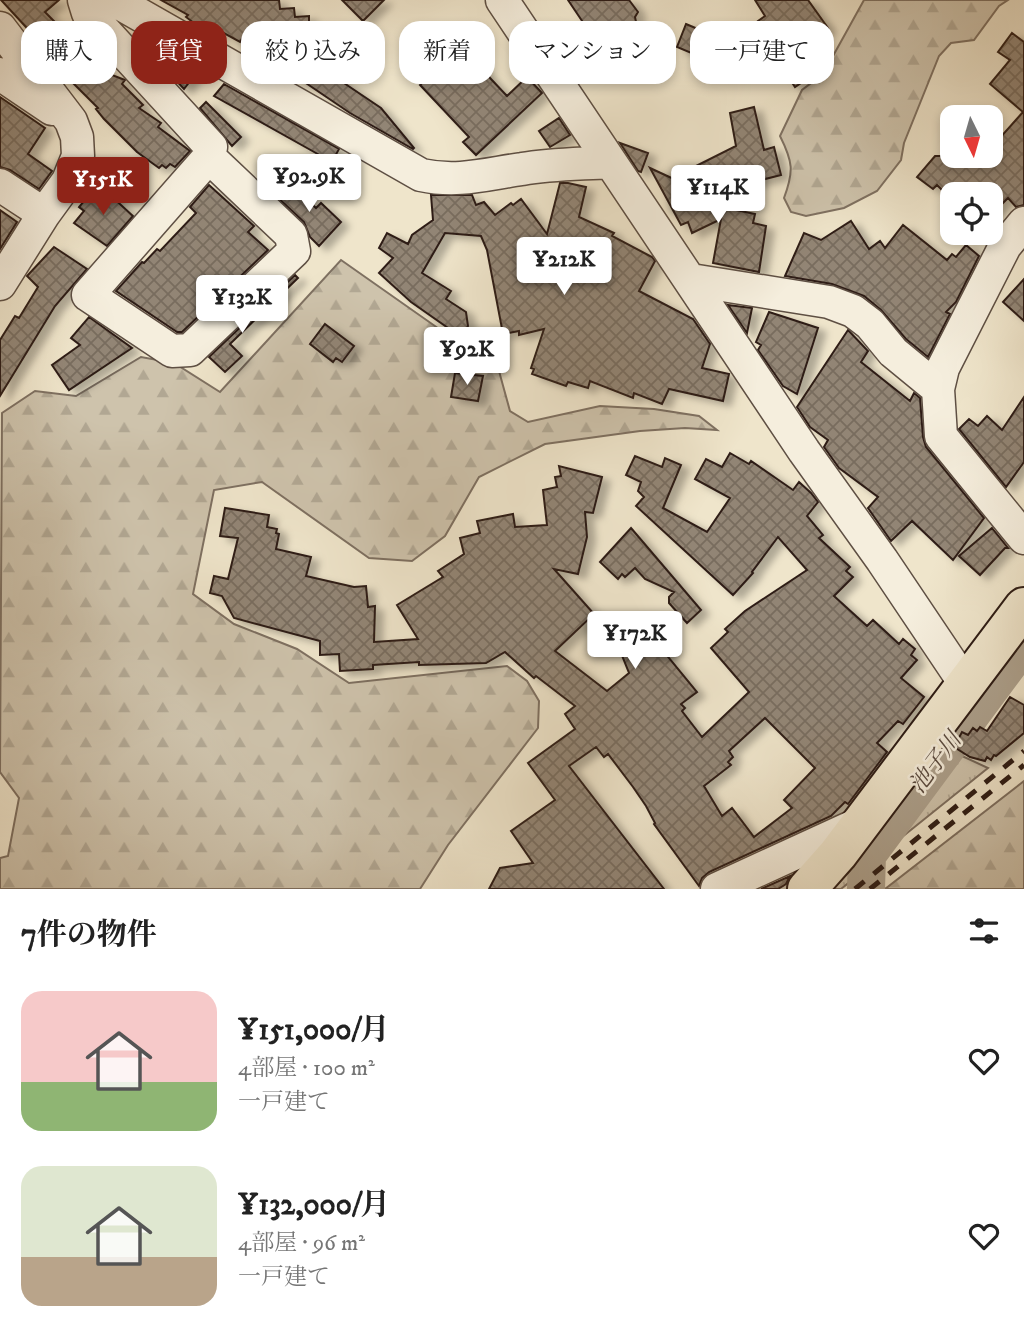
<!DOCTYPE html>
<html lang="ja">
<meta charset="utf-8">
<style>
:root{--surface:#fff;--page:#f6f6f6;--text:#222;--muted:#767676;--accent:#8f2418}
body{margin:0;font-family:"IM FELL DW Pica","Noto Serif JP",serif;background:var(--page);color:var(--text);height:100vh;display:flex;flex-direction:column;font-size:26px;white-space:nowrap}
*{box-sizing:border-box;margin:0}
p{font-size:23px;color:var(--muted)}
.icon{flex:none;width:38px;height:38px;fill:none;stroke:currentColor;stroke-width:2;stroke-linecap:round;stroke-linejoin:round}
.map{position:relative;height:889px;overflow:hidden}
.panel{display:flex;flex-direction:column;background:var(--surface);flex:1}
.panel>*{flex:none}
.banner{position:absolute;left:21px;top:21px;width:984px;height:63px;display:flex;gap:14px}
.needle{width:46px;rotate:175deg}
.fabs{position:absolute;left:940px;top:105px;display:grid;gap:14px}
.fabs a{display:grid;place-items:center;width:63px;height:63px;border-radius:14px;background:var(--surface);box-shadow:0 4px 10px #0003;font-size:35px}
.price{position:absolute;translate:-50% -60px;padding:0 16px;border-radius:7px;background:#fff;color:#222;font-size:23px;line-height:46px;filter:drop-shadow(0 2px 4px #0008)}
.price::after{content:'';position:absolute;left:50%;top:42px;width:21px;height:16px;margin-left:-10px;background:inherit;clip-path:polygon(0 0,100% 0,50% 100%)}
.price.current{background:var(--accent);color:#fff}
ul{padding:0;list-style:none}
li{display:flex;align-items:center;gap:21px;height:175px;padding:0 21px}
li span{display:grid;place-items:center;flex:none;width:196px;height:140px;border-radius:21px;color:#555}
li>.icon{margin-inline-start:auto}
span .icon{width:84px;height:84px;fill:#fffc;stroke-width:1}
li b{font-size:30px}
h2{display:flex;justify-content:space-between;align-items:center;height:84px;padding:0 21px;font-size:30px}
.tag{padding:0 24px;border-radius:21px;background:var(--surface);box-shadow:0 4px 10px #0003;font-size:24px;line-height:63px}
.tag.current{background:var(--accent);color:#fff}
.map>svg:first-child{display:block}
.grass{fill:url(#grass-tufts);stroke:#7e7061;stroke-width:2}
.forest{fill:url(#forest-firs);stroke:#7e7061;stroke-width:2}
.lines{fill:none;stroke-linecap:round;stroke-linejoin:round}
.river{stroke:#ada18d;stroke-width:38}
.building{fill:url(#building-cross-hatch);stroke:#2e1d16;stroke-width:2;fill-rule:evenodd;filter:url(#shadow)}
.minor-casing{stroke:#5e4f43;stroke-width:35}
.major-casing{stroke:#2e1d16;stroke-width:42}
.minor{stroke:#f5eedd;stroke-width:32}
.major{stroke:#efe5cb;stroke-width:38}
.rail{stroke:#2e1d16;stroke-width:5;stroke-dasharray:12 12;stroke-linecap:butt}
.labels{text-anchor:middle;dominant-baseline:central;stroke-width:5;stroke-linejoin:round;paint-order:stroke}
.water-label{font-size:23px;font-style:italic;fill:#5a4b40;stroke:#f5eedd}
</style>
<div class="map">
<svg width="1024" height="889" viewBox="0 0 1024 889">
<defs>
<pattern id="grass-tufts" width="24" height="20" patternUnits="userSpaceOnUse" patternTransform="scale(1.75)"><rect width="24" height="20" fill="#cec3ac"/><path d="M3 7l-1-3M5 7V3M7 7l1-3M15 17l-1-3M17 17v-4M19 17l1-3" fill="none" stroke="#b1a793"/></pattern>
<pattern id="forest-firs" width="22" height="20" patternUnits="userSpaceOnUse" patternTransform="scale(1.75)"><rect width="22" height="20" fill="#cec3ac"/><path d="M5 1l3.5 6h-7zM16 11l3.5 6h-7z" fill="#b1a793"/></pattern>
<pattern id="building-cross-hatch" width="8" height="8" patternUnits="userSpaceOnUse" patternTransform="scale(1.75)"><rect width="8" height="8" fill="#928574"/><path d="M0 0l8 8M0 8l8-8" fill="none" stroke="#786c5e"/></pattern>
<filter id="shadow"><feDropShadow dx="8" dy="4.5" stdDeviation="3.5" flood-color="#0004"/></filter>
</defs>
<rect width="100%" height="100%" fill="#efe5cb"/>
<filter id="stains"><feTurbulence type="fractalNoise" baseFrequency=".00286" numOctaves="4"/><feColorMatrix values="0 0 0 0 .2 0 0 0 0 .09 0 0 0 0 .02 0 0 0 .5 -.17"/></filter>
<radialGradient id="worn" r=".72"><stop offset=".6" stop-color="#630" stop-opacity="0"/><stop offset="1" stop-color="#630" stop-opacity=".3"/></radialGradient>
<path class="grass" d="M949 750 988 768 876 858V850Z
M856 859 857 876 841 889H831Z"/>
<path class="forest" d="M864 0H1008L999 6 974 40 951 43 939 56 904 143 901 160 877 191 844 208 806 216 791 212 784 198C794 171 793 162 780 136L802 90 823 74Z
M341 260 499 371 510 411 528 422 600 406 654 409 699 416 717 430 685 428 640 431 545 444 479 477 445 536 412 561 369 558 262 482 214 490 193 594 234 624 297 649 349 683 507 666 527 681 539 701 538 728 448 845 420 889H0V858L8 856 19 798 0 772 2 413 35 391 76 396 141 357 174 363 220 392Z
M1024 781V889H885Z"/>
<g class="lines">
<path class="river" d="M866 889 867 855 1024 643"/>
</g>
<path class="building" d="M1 0H59L45 12 104 72 125 80 122 84 143 105 139 108 161 123 158 127 190 151 175 167 170 164 166 168 162 165 159 168 137 152 104 119 96 109 98 108 72 82 58 65 60 64Z
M161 0H279L280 9 294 8 295 17 309 16V26L359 25 341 43 355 49 338 79 381 108 414 148 413 149 350 113 294 75 300 65 245 34 240 42 211 26 209 29 202 24 199 27 186 17 188 15Z
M342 0H384L363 21Z
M568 0H629L638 12 635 17 640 41 633 45 635 48 621 58 619 55 613 58 603 52Z
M755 0H808L828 28 814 38 821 49 816 73 795 87 774 55 779 52 758 21 765 16Z
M686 24 717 37 708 60 677 47Z
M1012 33 1024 42V205L1016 207 1008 198 990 216V194H946L937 185 933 189 917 177 935 156H990V133L999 139 1023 112 990 84 1010 60 998 52Z
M141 37 186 62 197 72 184 89 138 40Z
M461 57 469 66 474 61 507 96 527 77 542 93 476 155 463 142 469 137 420 85 438 68 443 74Z
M224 84 339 149 332 162 214 96Z
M0 97 45 128 28 154 52 171 39 189 10 170 0 167Z
M206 102 241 137 232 146 200 108Z
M754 107 764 150 774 147 781 175 710 193 696 166 736 146 730 113Z
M559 118 570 135 550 147 539 131Z
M620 143 648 153 641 172 638 171Z
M650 168 706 194 684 199 755 214 753 223 766 226 759 272 713 263 721 219 692 233 688 222 681 225Z
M286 181 316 208 321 203 341 222 319 246 310 237 304 222 275 195Z
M560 183H568L586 187 579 217 614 233 612 236 652 257 655 261 639 291 693 319 710 344 702 368 729 374 723 401 669 389 662 404 634 393 633 398 590 381 588 388 568 382 566 386 532 374 534 369 531 368 544 329 519 335V331L503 334 487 250 481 236 445 233 422 273 451 291 446 299 466 312 468 326 461 337 411 302 379 273 393 258 379 248 387 233 408 244 412 235 433 220 431 195H472L476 205 484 202 495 215 511 203 513 205 521 199 547 234Z
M209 185 254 226 248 232 268 250 182 332H177L116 291 142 262 144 263 157 249 160 251 196 213 190 207Z
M95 188 105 197 108 193 133 216 107 246 74 223 84 211 79 207Z
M0 210 17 222 0 249Z
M851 221 869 249 880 241 885 248 903 225 947 260 952 254 956 257 966 245 979 256 956 302 946 312 950 314 928 357 906 339 881 310 864 296 832 284 785 276 804 233 821 240Z
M54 247 87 269 55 306 0 396V340L15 316 19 318 38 287 27 276Z
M295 275 298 278 230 344 242 356 225 372 209 357Z
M1024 279V321L1003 302Z
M728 305 752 308 747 333Z
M769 312 818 328 797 394 783 386 758 350 761 345 756 342Z
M89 317 132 348 69 390 52 365 80 345 71 338Z
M325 324 354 346 342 362 336 358 333 362 310 344Z
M848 330 868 351 861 362 910 401 914 393 920 398 923 437 926 447 984 518 953 560 912 521 891 541 868 508 878 497 839 468 824 447 828 440 810 427 797 407Z
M455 373 483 376 478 401 451 397Z
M1024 397V462L1006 487 959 429 969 419 978 426 987 416 1002 430Z
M730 453 749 464 751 461 793 490 799 482 811 493 818 502 807 516 823 535 819 538 850 567 846 571 853 577 834 596 867 626 873 620 899 644 903 639 915 649 911 655 917 660 901 678 924 697 903 724 898 721 877 743 887 752 848 804 845 802 831 816 709 872 702 878 699 886 654 824 655 823 646 806 633 787 608 754 604 757 596 747 569 766 664 889H489L500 868 533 863 511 831 555 800 528 763 575 729 565 714 575 706 536 676 534 678 505 652 486 663 419 665V662L373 665V669L340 671 339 654 320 655V641L234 618 222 596 210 593 214 576 228 579 238 538 220 536 225 508 269 515 267 527 277 529 276 533 279 534 276 549 311 557 306 576 354 587 366 586 368 607 375 606 374 642 418 639 397 605 443 577 438 571 464 554 460 538 480 533 477 521 513 514 515 527 547 525 543 490 557 487 555 477 561 476 559 466 602 477 593 513 585 512 587 537 578 574 554 569 594 614 555 651 607 691 629 673 619 648 657 631 671 649 664 652 697 692 681 704 685 708 682 711 702 737 749 692 711 648 728 632 725 629 745 611 807 570 778 537 752 572 753 573 733 595 636 506 644 497 638 491 641 482 626 475 635 456 662 467 665 458 681 465 663 508 707 532 730 498 695 479 706 459 722 467ZM765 718 815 768 784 800 792 808 754 837 732 808 722 816 704 786 731 765 728 762 733 757 729 751Z
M631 528 701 610 687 623 669 603V597L674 592 645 579 635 568 625 577 622 574 618 579 600 562Z
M992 528 1008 548H1005L980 575 959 556Z
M1010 697 1024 705V733L996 756 994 755 991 760 987 757 985 761 970 757 954 747 962 732 968 735 973 728 977 731 980 727 987 731Z
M790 876 786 884 778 889H761Z"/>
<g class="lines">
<defs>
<path id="minor" d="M84 0 88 13 211 147 209 157 88 295 172 351 190 350 294 251 291 235 209 157
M114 0 421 175C458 183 486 174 522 169 551 164 580 164 609 162
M502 0 804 451 882 560 966 685
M0 28 71 121 77 137 78 156 68 181 44 214 0 284
M0 74 52 109
M0 185 44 214
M1024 223 1005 246 943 368 938 389 941 436 1024 538
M691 280 829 302 853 311 870 324 893 352 938 389
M717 889 863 822"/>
<path id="major" d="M807 889 838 854 1024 607"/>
</defs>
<use href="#minor" class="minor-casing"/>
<use href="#major" class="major-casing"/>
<use href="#minor" class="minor"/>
<use href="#major" class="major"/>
<path class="rail" d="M855 889 1024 751
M870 889 1024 765"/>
</g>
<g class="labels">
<g class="water-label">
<text transform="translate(936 763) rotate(-53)">池子川</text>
</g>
</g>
<rect width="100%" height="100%" filter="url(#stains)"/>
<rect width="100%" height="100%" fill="url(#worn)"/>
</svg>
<div class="fabs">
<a><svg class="needle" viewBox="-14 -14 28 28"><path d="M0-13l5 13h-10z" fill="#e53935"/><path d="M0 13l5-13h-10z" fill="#767676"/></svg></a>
<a><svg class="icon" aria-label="locate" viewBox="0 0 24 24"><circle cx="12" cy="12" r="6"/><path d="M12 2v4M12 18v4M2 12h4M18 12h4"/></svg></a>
</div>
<b class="price" style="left:309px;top:214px">¥92.9K</b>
<b class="price current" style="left:103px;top:217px">¥151K</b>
<b class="price" style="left:718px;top:225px">¥114K</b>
<b class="price" style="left:564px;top:297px">¥212K</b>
<b class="price" style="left:242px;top:335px">¥132K</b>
<b class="price" style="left:467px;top:387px">¥92K</b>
<b class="price" style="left:635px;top:671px">¥172K</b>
<div class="banner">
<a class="tag">購入</a>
<a class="tag current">賃貸</a>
<a class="tag">絞り込み</a>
<a class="tag">新着</a>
<a class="tag">マンション</a>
<a class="tag">一戸建て</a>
</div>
</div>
<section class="panel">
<h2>7件の物件<svg class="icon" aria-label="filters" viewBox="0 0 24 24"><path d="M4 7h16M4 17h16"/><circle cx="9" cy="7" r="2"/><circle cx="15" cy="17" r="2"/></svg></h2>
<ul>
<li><span style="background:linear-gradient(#f6c9c9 65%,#8fb573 0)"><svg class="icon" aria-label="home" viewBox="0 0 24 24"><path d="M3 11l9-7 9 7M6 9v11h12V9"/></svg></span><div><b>¥151,000/月</b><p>4部屋 · 100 m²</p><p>一戸建て</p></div><svg class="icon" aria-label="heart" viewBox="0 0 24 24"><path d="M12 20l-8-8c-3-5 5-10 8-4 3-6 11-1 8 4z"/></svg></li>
<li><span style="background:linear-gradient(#dfe7d0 65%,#b9a48a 0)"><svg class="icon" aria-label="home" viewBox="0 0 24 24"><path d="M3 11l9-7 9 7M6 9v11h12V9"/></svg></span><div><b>¥132,000/月</b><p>4部屋 · 96 m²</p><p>一戸建て</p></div><svg class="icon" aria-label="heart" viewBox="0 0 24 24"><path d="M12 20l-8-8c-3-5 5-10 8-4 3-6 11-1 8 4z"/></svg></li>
</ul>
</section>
